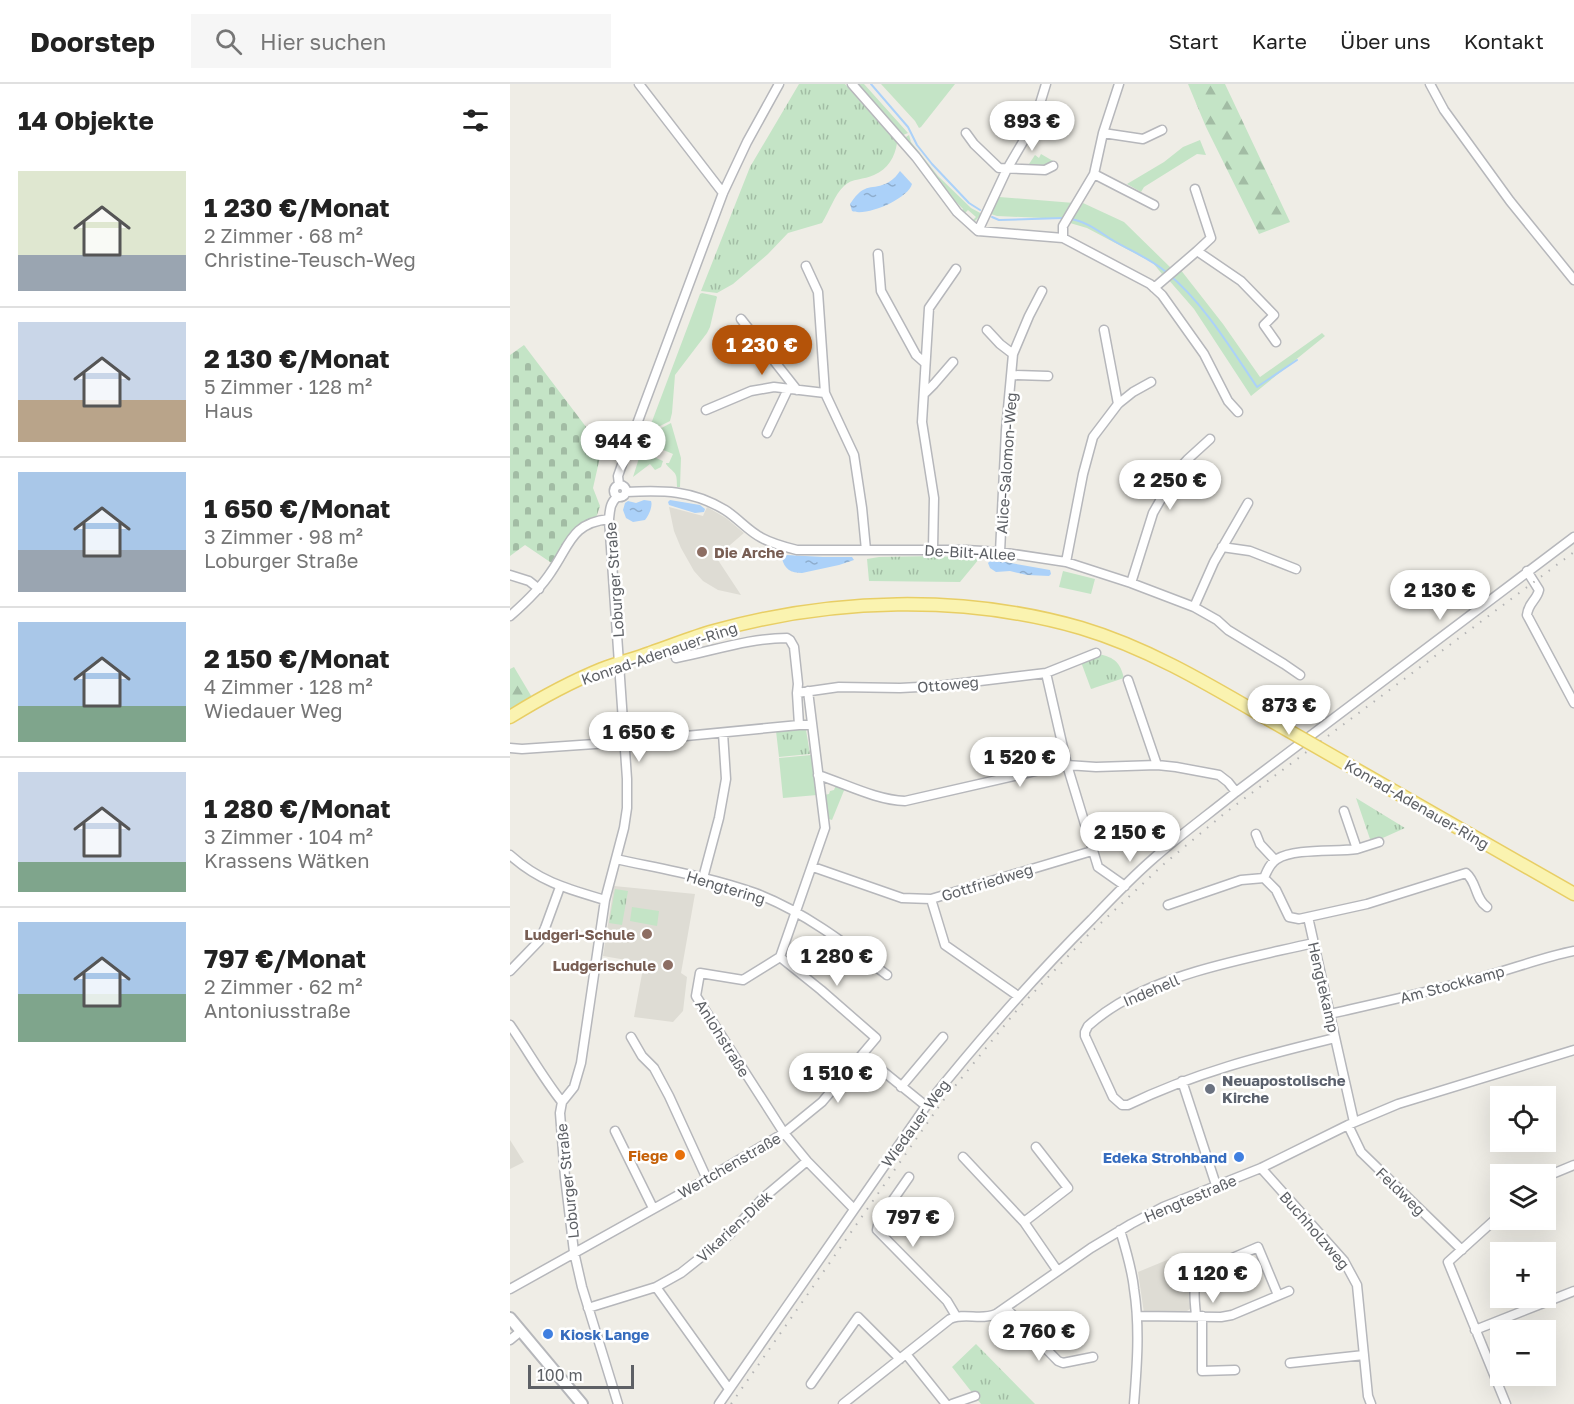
<!DOCTYPE html>
<html lang="de">
<meta charset="utf-8">
<style>
:root{--surface:#fff;--page:#f6f6f6;--text:#222;--muted:#767676;--line:#e0e0e0;--accent:#b45309}
body{margin:0;font-family:"Golos Text",sans-serif;background:var(--page);color:var(--text);height:100vh;display:flex;flex-direction:column;font-size:22px;white-space:nowrap}
*{box-sizing:border-box;margin:0}
p{font-size:20px;color:var(--muted)}
.icon{flex:none;width:33px;height:33px;fill:none;stroke:currentColor;stroke-width:2;stroke-linecap:round;stroke-linejoin:round}
.map{position:relative;flex:1;overflow:hidden}
.sheet{display:flex;flex-direction:column;background:var(--surface);width:510px}
.sheet>*{flex:none}
.tools{position:absolute;left:980px;top:1002px;display:grid;gap:12px}
.tools a{display:grid;place-items:center;width:66px;height:66px;border-radius:0px;background:var(--surface);box-shadow:0 6px 24px #0002;font-size:30px}
.scale{position:absolute;left:18px;bottom:15px;width:106px;box-sizing:border-box;padding-left:6px;border:3px solid #5d6065;border-top:0;font-size:16px;line-height:21px;white-space:nowrap;color:#5d6065;-webkit-text-stroke:4px #fff;paint-order:stroke}
.price{position:absolute;translate:-50% -51px;padding:0 14px;border-radius:21px;background:#fff;color:#222;font-size:20px;line-height:39px;filter:drop-shadow(0 2px 3px #0008)}
.price::after{content:'';position:absolute;left:50%;top:36px;width:18px;height:14px;margin-left:-9px;background:inherit;clip-path:polygon(0 0,100% 0,50% 100%)}
.price.current{background:var(--accent);color:#fff}
ul{padding:0;list-style:none}
li{display:flex;align-items:center;gap:18px;height:150px;padding:0 18px}
li+li{border-top:2px solid var(--line)}
li span{display:grid;place-items:center;flex:none;width:168px;height:120px;border-radius:0px;color:#555}
li>.icon{margin-inline-start:auto}
span .icon{width:72px;height:72px;fill:#fffc;stroke-width:1}
li b{font-size:26px}
h2{display:flex;justify-content:space-between;align-items:center;height:72px;padding:0 18px;font-size:26px}
header{display:flex;align-items:center;gap:36px;box-sizing:border-box;height:84px;padding:0 30px;background:var(--surface);border-bottom:2px solid var(--line)}
header strong{font-size:28px}
nav{display:flex;gap:33px;margin-inline-start:auto;font-size:21px}
.search{width:420px;height:54px;background:var(--page);display:flex;align-items:center;gap:15px;box-sizing:border-box;padding:0 21px;border-radius:0px;color:var(--muted);font-size:22px}
main{display:flex;flex:1;min-height:0}
.map>svg:first-child{display:block}
.education{fill:#dedcd4}
.green{fill:#c4e4c6}
.forest{fill:url(#forest-firs)}
.cemetery{fill:url(#cemetery-stones)}
.park{fill:url(#park-tufts)}
.water{fill:url(#water-ripples)}
.lines{fill:none;stroke-linecap:round;stroke-linejoin:round}
.stream{stroke:#abd1f9;stroke-width:2}
.minor-casing{stroke:#b6b7bb;stroke-width:11}
.tertiary-casing{stroke:#b6b7bb;stroke-width:14}
.primary-casing{stroke:#e8ce65;stroke-width:15}
.minor{stroke:#fff;stroke-width:8}
.tertiary{stroke:#fff;stroke-width:10}
.primary{stroke:#faf3b0;stroke-width:12}
.rail{stroke:#b4b4b5;stroke-width:2;stroke-dasharray:1.5 8;stroke-linecap:butt}
.primary-bridge-casing{stroke:#e8ce65;stroke-width:15;stroke-linecap:butt}
.primary-bridge{stroke:#faf3b0;stroke-width:12}
.education-dot{fill:#8d6e63;stroke:#fff;stroke-width:2}
.worship-dot{fill:#6b7280;stroke:#fff;stroke-width:2}
.food-dot{fill:#e8710a;stroke:#fff;stroke-width:2}
.shop-dot{fill:#3f7fe0;stroke:#fff;stroke-width:2}
.labels{text-anchor:middle;dominant-baseline:central;stroke-width:5;stroke-linejoin:round;paint-order:stroke}
.street-label{font-size:15px;fill:#5d6065;stroke:#fff}
.education-label{font-size:15px;font-weight:bold;fill:#785e54;stroke:#fff;text-anchor:end}
.worship-label{font-size:15px;font-weight:bold;fill:#5b616d;stroke:#fff;text-anchor:start}
.food-label{font-size:15px;font-weight:bold;fill:#c56008;stroke:#fff;text-anchor:end}
.shop-label{font-size:15px;font-weight:bold;fill:#366cbe;stroke:#fff;text-anchor:end}
</style>
<header>
<strong>Doorstep</strong>
<div class="search"><svg class="icon" aria-label="search" viewBox="0 0 24 24"><circle cx="10" cy="10" r="6"/><path d="M15 15l6 6"/></svg>Hier suchen</div>
<nav><a>Start</a><a>Karte</a><a>Über uns</a><a>Kontakt</a></nav>
</header>
<main>
<section class="sheet">
<h2>14 Objekte<svg class="icon" aria-label="filters" viewBox="0 0 24 24"><path d="M4 7h16M4 17h16"/><circle cx="9" cy="7" r="2"/><circle cx="15" cy="17" r="2"/></svg></h2>
<ul>
<li><span style="background:linear-gradient(#dfe7d0 70%,#9aa5b1 0)"><svg class="icon" aria-label="home" viewBox="0 0 24 24"><path d="M3 11l9-7 9 7M6 9v11h12V9"/></svg></span><div><b>1 230 €/Monat</b><p>2 Zimmer · 68 m²</p><p>Christine-Teusch-Weg</p></div></li>
<li><span style="background:linear-gradient(#c9d6e8 65%,#b9a48a 0)"><svg class="icon" aria-label="home" viewBox="0 0 24 24"><path d="M3 11l9-7 9 7M6 9v11h12V9"/></svg></span><div><b>2 130 €/Monat</b><p>5 Zimmer · 128 m²</p><p>Haus</p></div></li>
<li><span style="background:linear-gradient(#a9c7e8 65%,#9aa5b1 0)"><svg class="icon" aria-label="home" viewBox="0 0 24 24"><path d="M3 11l9-7 9 7M6 9v11h12V9"/></svg></span><div><b>1 650 €/Monat</b><p>3 Zimmer · 98 m²</p><p>Loburger Straße</p></div></li>
<li><span style="background:linear-gradient(#a9c7e8 70%,#7fa58c 0)"><svg class="icon" aria-label="home" viewBox="0 0 24 24"><path d="M3 11l9-7 9 7M6 9v11h12V9"/></svg></span><div><b>2 150 €/Monat</b><p>4 Zimmer · 128 m²</p><p>Wiedauer Weg</p></div></li>
<li><span style="background:linear-gradient(#c9d6e8 75%,#7fa58c 0)"><svg class="icon" aria-label="home" viewBox="0 0 24 24"><path d="M3 11l9-7 9 7M6 9v11h12V9"/></svg></span><div><b>1 280 €/Monat</b><p>3 Zimmer · 104 m²</p><p>Krassens Wätken</p></div></li>
<li><span style="background:linear-gradient(#a9c7e8 60%,#7fa58c 0)"><svg class="icon" aria-label="home" viewBox="0 0 24 24"><path d="M3 11l9-7 9 7M6 9v11h12V9"/></svg></span><div><b>797 €/Monat</b><p>2 Zimmer · 62 m²</p><p>Antoniusstraße</p></div></li>
</ul>
</section>
<div class="map">
<svg width="1064" height="1320" viewBox="0 0 1064 1320">
<defs>
<pattern id="forest-firs" width="22" height="20" patternUnits="userSpaceOnUse" patternTransform="scale(1.5)"><rect width="22" height="20" fill="#c4e4c6"/><path d="M5 1l3.5 6h-7zM16 11l3.5 6h-7z" fill="#a2bca4"/></pattern>
<pattern id="cemetery-stones" width="16" height="16" patternUnits="userSpaceOnUse" patternTransform="scale(1.5)"><rect width="16" height="16" fill="#c4e4c6"/><path d="M2 7V4a2 2 0 0 1 4 0v3zM10 15v-3a2 2 0 0 1 4 0v3z" fill="#a2bca4"/></pattern>
<pattern id="park-tufts" width="24" height="20" patternUnits="userSpaceOnUse" patternTransform="scale(1.5)"><rect width="24" height="20" fill="#c4e4c6"/><path d="M3 7l-1-3M5 7V3M7 7l1-3M15 17l-1-3M17 17v-4M19 17l1-3" fill="none" stroke="#a2bca4"/></pattern>
<pattern id="water-ripples" width="26" height="14" patternUnits="userSpaceOnUse" patternTransform="scale(1.5)"><rect width="26" height="14" fill="#abd1f9"/><path d="M2 4q2-2 4 0t4 0M15 11q2-2 4 0t4 0" fill="none" stroke="#8eadcd"/></pattern>
</defs>
<rect width="100%" height="100%" fill="#efede6"/>
<path class="education" d="M159 423 193 432 197 423 216 434 234 449 206 473 231 511 208 506 193 497 184 487 171 464 164 447Z
M104 802 185 810 171 889 177 893 173 927 163 938 124 933 134 879 93 872Z
M0 1056 14 1078 0 1085Z
M674 1169 681 1186V1221L680 1225 674 1229H634L628 1188Z"/>
<path class="green" d="M345 0H354L398 49 391 52Z
M371 0H445L411 43 409 44 405 37Z
M399 51 401 58 428 92 461 124 472 130 463 139 462 137 466 133 458 126 454 130 452 127 453 125 434 106 393 55Z
M690 56 696 71 687 70 634 103 631 108 617 100 654 78 673 63Z
M531 70 543 77 533 84 519 80 525 71 529 74Z
M489 113 564 119 554 135 487 132 481 130Z
M573 119 614 138 661 184 652 190 643 179 577 144 560 139Z
M670 185 713 240 750 293 812 249 815 252 741 312 684 225 657 194Z
M192 209 206 212 207 213 200 243 197 249 165 291 162 329 160 337 138 348 190 210Z
M161 339 171 374 170 403H167C167 386 165 391 156 380V379H159L163 370 151 365 146 374 153 377 151 383 145 386 140 380 123 393 136 352Z
M553 487 585 495 581 510 549 503Z
M301 671 307 711 273 714 269 674Z
M326 701 335 704 322 736 316 734 314 711 319 710 320 707 324 706Z
M122 823 149 827 147 842 120 837Z"/>
<path class="forest" d="M678 0H715L780 138 749 150 696 43Z
M4 583 23 615 0 630V585Z"/>
<path class="cemetery" d="M14 261 92 364 83 404 90 422 86 434 76 436 67 443 43 480 15 461 0 472V271Z"/>
<path class="park" d="M289 0H335L387 59C385 73 378 85 364 91 354 96 342 94 334 102 325 110 319 128 312 139L278 149 258 170 223 200 207 209 191 207 240 83Z
M428 472 469 475 450 498 359 497 357 475 369 473Z
M589 570C605 574 610 578 614 594L581 605 571 578Z
M284 645 296 646 300 670 269 673 266 647Z
M846 714 895 744 866 757 860 755Z
M105 805 118 807 112 841 99 839Z
M466 1260 525 1320H471L442 1283Z"/>
<path class="water" d="M390 87 402 100C398 115 356 133 342 127L340 120C356 96 361 108 379 98 384 95 387 91 390 87Z
M134 416 141 417C143 422 139 431 135 436L123 438 116 434 113 426 115 419 118 417 126 419Z
M160 416 190 421 195 425 194 428 185 429 159 421 158 418Z
M277 471 313 473H342L344 476 329 481 292 489C281 489 274 485 272 474Z
M480 477 495 478 540 486 541 490 539 492 517 491 500 487 486 488 480 484 478 479Z"/>
<g class="lines">
<path class="stream" d="M361 0 398 43 407 61 422 80 459 119 470 126
M482 133 489 136 553 134
M559 135C575 136 591 149 604 157 621 167 641 175 656 188 693 218 720 263 747 303L787 276"/>
<defs>
<path id="minor" d="M129 0 213 109
M342 0 406 73 447 128 468 147 553 154 640 200 652 211 694 270 718 317 728 328
M920 0 934 26 1000 117 1064 196
M456 49 464 60 489 84 535 86 543 82
M593 49 633 55 652 46
M584 90 644 121
M685 105 701 154 687 167
M468 147 497 85 524 39 536 0
M553 154V142L584 90 593 49 609 0
M368 170 371 207 406 271 415 279
M296 182 308 208 315 309 344 371 352 424 356 466
M644 204 687 167 731 197 764 231 754 241 766 258
M231 235 287 306
M477 246 490 260 503 270
M594 246 608 320
M502 291 538 292
M415 309 424 300 443 278
M196 326 241 307 264 303 315 309
M257 349 278 305
M104 407a6 6 0 1 1 12 0a6 6 0 1 1-12 0Z
M109 401 108 392 115 372 213 109 237 58 269 0
M116 408C153 406 182 406 215 426 228 434 238 447 252 454 263 460 275 463 287 466H456L490 468 556 478 621 499 684 523 707 536 718 546 774 580 790 591
M107 413C100 419 100 426 99 435L117 695V724L114 744 95 816 71 979 64 1003 52 1018 50 1029 55 1093 64 1168 72 1203 108 1320
M712 463 740 467 786 485
M423 465 424 414 412 338 419 224 446 185
M490 468 496 346 503 270 519 232 532 207
M556 478 573 390 583 353 608 320 623 308 641 298
M1017 487 1029 506C1027 516 1018 519 1017 531L1064 619
M0 491 19 497 29 505
M621 499 643 429 667 387 678 375 700 355
M684 523 704 478 738 419
M0 532C15 519 30 505 41 488 60 461 61 439 99 435
M166 574C203 567 239 554 277 554L280 556 284 563 288 600 287 609 289 641H302
M536 589 557 681 588 783 615 802
M618 596 647 681
M287 609 329 603 390 604 428 602 536 589 586 569
M0 664 12 665 114 658 289 641
M308 691C336 700 366 716 395 717L530 686 557 681 586 683 647 681 666 683 709 691 718 698 726 708
M746 750 750 760 765 776
M847 765 869 758
M0 771C30 798 58 805 95 816
M106 775C152 785 200 793 245 809 293 827 336 860 377 891
M303 783 392 814 421 815 582 767
M193 794 209 734 216 695 213 649
M754 794C757 787 760 779 767 775 785 764 825 768 847 765L834 727
M421 815 435 861 508 912
M658 821 731 796 754 794 766 806 779 833 789 835 798 833 844 1038
M798 833 857 820 956 789C967 798 965 815 977 823
M803 859C740 874 664 887 608 920 598 926 587 934 578 942L575 948V952L603 1013 612 1021H618C686 988 752 972 825 954
M270 873 233 896 190 889 186 912 274 1049 297 1077 344 1125
M270 873 315 744 298 607
M0 887 29 857 35 844 50 803
M820 930C872 918 924 907 976 892 1005 884 1034 873 1064 867
M0 941C18 967 33 994 52 1018
M121 953 132 972 144 984 159 1012 197 1095
M353 971 416 1022
M672 997 706 1101
M391 1003 433 953
M838 1041 851 1068 952 1166
M105 1047 143 1124
M453 1073 514 1138 547 1186
M751 1084 834 1177 847 1201 858 1312 861 1320
M399 1093 369 1136 367 1146 437 1217 446 1232
M1035 1093 1064 1081
M990 1131 938 1178 996 1320
M514 1138 558 1104 526 1063
M610 1146C616 1166 622 1185 624 1205 630 1243 627 1282 624 1320
M146 1203 219 1305
M0 1205 197 1095 274 1049 312 1018 366 954 311 906 270 873
M78 1224 146 1203 171 1189 219 1151 252 1115 297 1077
M496 1224 548 1277 553 1279 583 1273
M627 1232 711 1233 722 1231 779 1207
M686 1232C685 1217 681 1200 692 1187L748 1163 768 1211
M692 1232V1287L725 1286
M965 1246 1064 1207
M0 1256 11 1247
M396 1270 436 1320
M780 1279 854 1271
M301 1300 348 1233 390 1275
M209 1320 416 1022C468 957 523 894 582 835 602 814 622 793 644 774 670 751 699 730 726 708L1064 453
M333 1320 440 1235C455 1228 470 1237 486 1230L581 1164 621 1140 653 1123 751 1084 838 1041 888 1020 1064 966
M442 1320 465 1312"/>
<path id="tertiary" d="M0 1234 72 1320"/>
<path id="primary" d="M0 633C29 615 60 598 92 585 108 579 124 575 140 569 161 562 182 553 204 547 322 514 453 510 571 544 638 564 698 600 758 635
M840 682 1064 810"/>
</defs>
<use href="#minor" class="minor-casing"/>
<use href="#tertiary" class="tertiary-casing"/>
<use href="#primary" class="primary-casing"/>
<use href="#minor" class="minor"/>
<use href="#tertiary" class="tertiary"/>
<use href="#primary" class="primary"/>
<path class="rail" d="M221 1320 432 1018 507 926 579 850 654 780 715 729 1064 468"/>
<defs>
<path id="primary-bridge" d="M758 635 840 682"/>
</defs>
<use href="#primary-bridge" class="primary-bridge-casing"/>
<use href="#primary-bridge" class="primary-bridge"/>
</g>
<g class="education-dot">
<circle cx="192" cy="468" r="6"/>
<circle cx="137" cy="850" r="6"/>
<circle cx="158" cy="881" r="6"/>
</g>
<circle class="worship-dot" cx="700" cy="1005" r="6"/>
<circle class="food-dot" cx="170" cy="1071" r="6"/>
<g class="shop-dot">
<circle cx="729" cy="1073" r="6"/>
<circle cx="38" cy="1250" r="6"/>
</g>
<g class="labels">
<g class="street-label">
<text transform="translate(496 379) rotate(-86)">Alice-Salomon-Weg</text>
<text transform="translate(460 468) rotate(3)">De-Bilt-Allee</text>
<text transform="translate(104 496) rotate(-94)">Loburger Straße</text>
<text transform="translate(149 569) rotate(-19)">Konrad-Adenauer-Ring</text>
<text transform="translate(438 600) rotate(-5)">Ottoweg</text>
<text transform="translate(907 720) rotate(30)">Konrad-Adenauer-Ring</text>
<text transform="translate(477 798) rotate(-17)">Gottfriedweg</text>
<text transform="translate(216 803) rotate(17)">Hengtering</text>
<text transform="translate(942 900) rotate(-15)">Am Stockkamp</text>
<text transform="translate(814 903) rotate(77)">Hengtekamp</text>
<text transform="translate(641 906) rotate(-23)">Indehell</text>
<text transform="translate(213 954) rotate(58)">Anlohstraße</text>
<text transform="translate(405 1039) rotate(-54)">Wiedauer Weg</text>
<text transform="translate(219 1081) rotate(-30)">Wertchenstraße</text>
<text transform="translate(57 1097) rotate(-96)">Loburger Straße</text>
<text transform="translate(891 1107) rotate(44)">Feldweg</text>
<text transform="translate(680 1114) rotate(-23)">Hengtestraße</text>
<text transform="translate(224 1142) rotate(-43)">Vikarien-Diek</text>
<text transform="translate(805 1146) rotate(49)">Buchholzweg</text>
</g>
<g class="education-label">
<text x="204" y="468" text-anchor="start">Die Arche</text>
<text x="125" y="850">Ludgeri-Schule</text>
<text x="146" y="881">Ludgerischule</text>
</g>
<g class="worship-label">
<text x="712" y="996">Neuapostolische<tspan x="712" dy="17">Kirche</tspan></text>
</g>
<g class="food-label">
<text x="158" y="1071">Fiege</text>
</g>
<g class="shop-label">
<text x="717" y="1073">Edeka Strohband</text>
<text x="50" y="1250" text-anchor="start">Kiosk Lange</text>
</g>
</g>
</svg>
<div class="tools">
<a><svg class="icon" aria-label="locate" viewBox="0 0 24 24"><circle cx="12" cy="12" r="6"/><path d="M12 2v4M12 18v4M2 12h4M18 12h4"/></svg></a>
<a><svg class="icon" aria-label="layers" viewBox="0 0 24 24"><path d="M12 4l9 5-9 5-9-5zM3 14l9 5 9-5"/></svg></a>
<a>+</a>
<a>−</a>
</div>
<div class="scale">100 m</div>
<b class="price" style="left:522px;top:68px">893 €</b>
<b class="price current" style="left:252px;top:292px">1 230 €</b>
<b class="price" style="left:113px;top:388px">944 €</b>
<b class="price" style="left:660px;top:427px">2 250 €</b>
<b class="price" style="left:930px;top:537px">2 130 €</b>
<b class="price" style="left:779px;top:652px">873 €</b>
<b class="price" style="left:129px;top:679px">1 650 €</b>
<b class="price" style="left:510px;top:704px">1 520 €</b>
<b class="price" style="left:620px;top:779px">2 150 €</b>
<b class="price" style="left:327px;top:903px">1 280 €</b>
<b class="price" style="left:328px;top:1020px">1 510 €</b>
<b class="price" style="left:403px;top:1164px">797 €</b>
<b class="price" style="left:703px;top:1220px">1 120 €</b>
<b class="price" style="left:529px;top:1278px">2 760 €</b>
</div>
</main>
